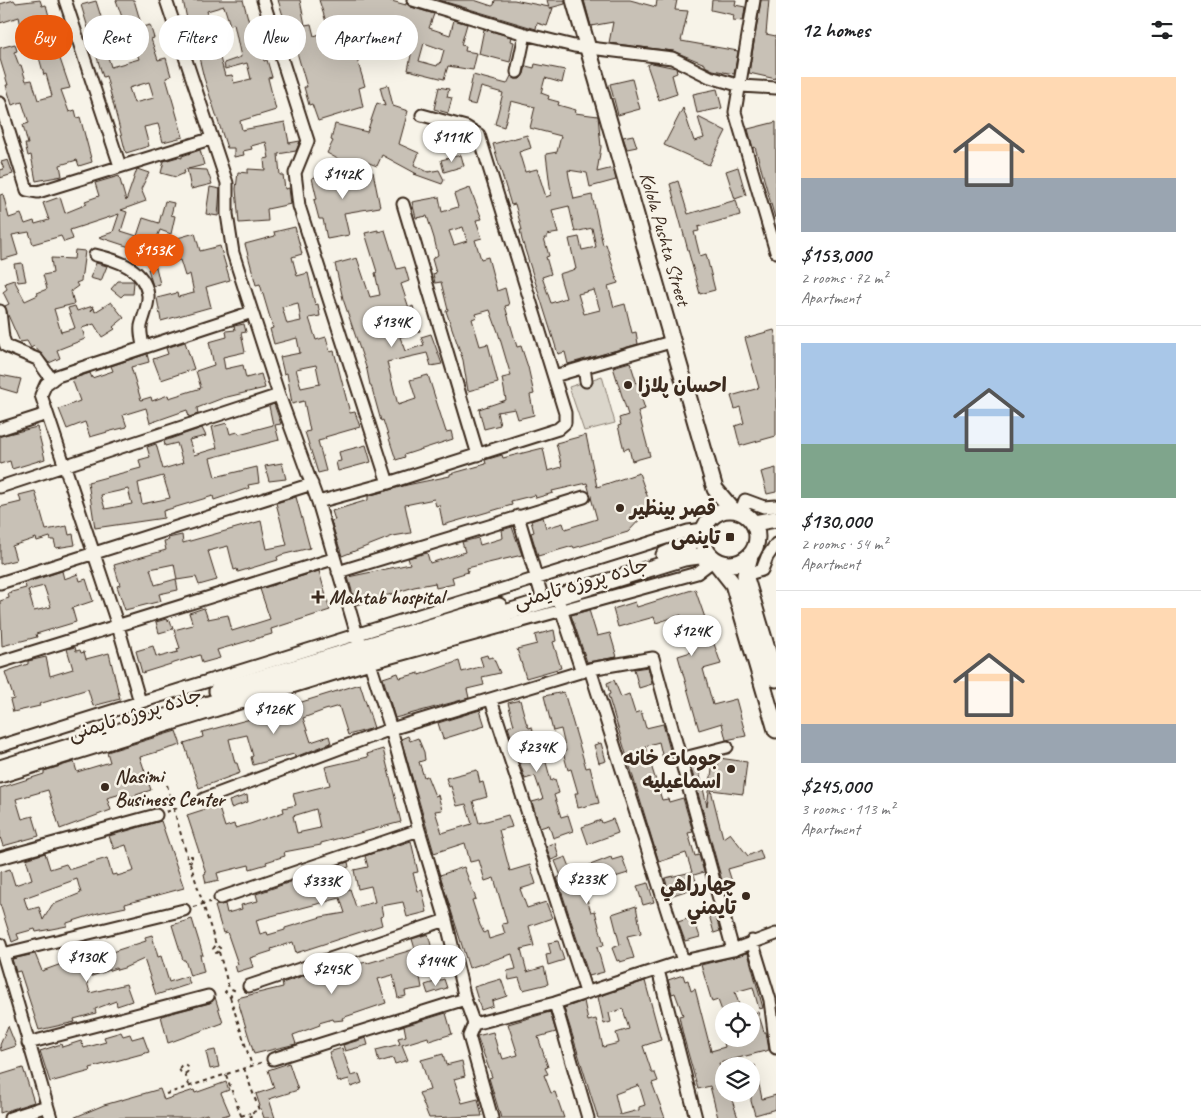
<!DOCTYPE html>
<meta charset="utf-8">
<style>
:root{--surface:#fff;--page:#f2f2f2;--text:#202124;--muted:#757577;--line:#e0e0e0;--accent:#ea580c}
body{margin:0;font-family:Caveat,"Playpen Sans Arabic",sans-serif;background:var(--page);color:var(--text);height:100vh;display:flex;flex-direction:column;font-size:19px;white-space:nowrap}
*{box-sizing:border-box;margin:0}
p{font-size:16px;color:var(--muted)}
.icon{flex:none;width:28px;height:28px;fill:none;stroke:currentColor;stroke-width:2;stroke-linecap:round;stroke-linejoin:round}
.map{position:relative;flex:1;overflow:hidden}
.panel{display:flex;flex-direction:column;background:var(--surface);width:425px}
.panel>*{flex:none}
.guide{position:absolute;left:15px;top:15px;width:475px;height:45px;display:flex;gap:10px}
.buttons{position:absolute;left:715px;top:1002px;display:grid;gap:10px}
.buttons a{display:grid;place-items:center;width:45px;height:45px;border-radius:50%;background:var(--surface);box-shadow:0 5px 20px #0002;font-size:25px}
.price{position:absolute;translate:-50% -42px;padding:0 11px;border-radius:18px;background:#fff;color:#222;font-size:16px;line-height:32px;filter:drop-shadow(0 1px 2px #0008)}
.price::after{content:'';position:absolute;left:50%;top:30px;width:15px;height:11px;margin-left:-8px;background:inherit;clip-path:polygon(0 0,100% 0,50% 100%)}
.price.selected{background:var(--accent);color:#fff}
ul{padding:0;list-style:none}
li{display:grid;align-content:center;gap:10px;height:265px;padding:0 25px}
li+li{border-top:1px solid var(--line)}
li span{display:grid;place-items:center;height:155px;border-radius:0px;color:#555}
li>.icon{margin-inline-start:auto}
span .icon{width:90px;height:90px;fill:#fffc;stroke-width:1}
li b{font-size:21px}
h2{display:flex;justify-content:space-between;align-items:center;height:60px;padding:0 25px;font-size:21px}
.tag{padding:0 18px;border-radius:22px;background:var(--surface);box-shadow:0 5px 20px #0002;font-size:18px;line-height:45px}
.tag.selected{background:var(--accent);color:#fff}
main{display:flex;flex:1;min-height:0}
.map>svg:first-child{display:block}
.green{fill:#dbd6cb;stroke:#8b8074}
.building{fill:#c8c1b6;stroke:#3b2a1e;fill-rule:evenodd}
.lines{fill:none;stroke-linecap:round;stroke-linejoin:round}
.minor-casing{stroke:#3b2a1e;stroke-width:15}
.major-casing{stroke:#3b2a1e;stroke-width:19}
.path{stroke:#3b2a1e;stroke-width:2;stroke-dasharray:4 4;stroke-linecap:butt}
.minor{stroke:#f7f3e8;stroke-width:11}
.major{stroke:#f7f3e8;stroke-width:15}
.poi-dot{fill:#3b2a1e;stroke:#f7f3e8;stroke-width:2}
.labels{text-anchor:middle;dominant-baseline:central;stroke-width:5;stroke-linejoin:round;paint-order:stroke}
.street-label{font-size:20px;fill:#3b2a1e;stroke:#f7f3e8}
.poi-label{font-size:20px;font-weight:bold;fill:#3b2a1e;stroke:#f7f3e8;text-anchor:start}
</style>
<main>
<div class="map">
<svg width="776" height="1118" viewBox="0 0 776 1118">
<rect width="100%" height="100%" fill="#f7f3e8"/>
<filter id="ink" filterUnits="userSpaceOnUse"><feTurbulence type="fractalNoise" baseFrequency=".02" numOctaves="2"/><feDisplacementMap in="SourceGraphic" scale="10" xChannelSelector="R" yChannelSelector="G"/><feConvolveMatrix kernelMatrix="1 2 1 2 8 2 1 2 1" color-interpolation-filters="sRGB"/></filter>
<g filter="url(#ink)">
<path class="green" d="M602 376 615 423 584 431 569 387Z"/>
<path class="building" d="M14 0 16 3 40 0 42 6 46 5 53 31 47 33 54 57 59 56 70 88 61 90 69 112 75 110 77 118 80 117 87 143 92 162 79 166 77 160 60 165 62 176 36 181 31 155 28 156 25 144H28L23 125 29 123 22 102 12 105 6 85H8L0 59V48L15 44 17 51 14 52 19 65H21L26 81 32 80 38 100 52 96 46 74 44 75 38 54 36 55 28 30 22 31 19 17 0 23V4Z
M116 0H134L142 27 150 25 154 38 151 39 158 60 166 58 171 76 166 78 183 137 163 142 158 124 144 127 149 146 126 153 106 76 103 77 81 5 96 1 102 20 105 19 106 25 123 20ZM123 28 129 46 134 45 139 59 111 67 101 34ZM149 82 154 98 134 103 129 88Z
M183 0H243L250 26 254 25 256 33 258 32 260 41H258L264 61 267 60 272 77 268 78 276 110 240 121 242 130 285 122 289 143 300 141 296 151 278 154 280 175H283L285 189 289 188 291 204 267 209 268 221 239 223 236 189 238 172 248 173V169L265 170 264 159 269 158 266 142 251 146 252 149 243 151 244 155 234 157V148H227L204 78 194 37 191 38ZM224 6 230 25 234 24 241 57 224 63 225 69 247 63 251 79 234 83 232 75 225 76 207 11Z
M278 0H300L305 25 311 24 314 36 329 31 319 0H388L406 5V3L411 7 434 14 429 28 450 35 454 20 467 24 461 45 466 46 465 51 477 53 473 70 448 66 444 79 408 70 413 45 384 36 383 40 367 36 371 22 348 29 365 86 359 88 363 107 318 121 312 104 309 105 304 87H307L288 21 285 22ZM424 43 444 50 440 64H438L437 66 419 61Z
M439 0H474L492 6 494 5 495 0H514L549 7 547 0H565V4L550 8H553L547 26 537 23 536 29Z
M584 0H630L656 7 657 0H677L675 10 688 11 681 41 738 51 734 74 713 70 705 66V64L673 51 609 43 613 22 591 26Z
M712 0H736L735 5 745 7 743 21 733 20 734 15 711 10Z
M761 0H769L766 34 776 36V79L749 73Z
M484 29 511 37 510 41 514 42 510 62 479 54Z
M652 63 676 68 677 73 672 75 677 94 659 100 647 65Z
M535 64 565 70 562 83 545 78 541 93 549 96 548 99 559 102 558 105 576 110 575 113 598 116 601 147 597 172 613 168 616 180 590 187 587 173 568 170 569 177 574 199 592 195 603 245 606 244 618 283 608 286 614 307 625 304 632 333 636 332 638 344 568 364 565 352 558 354 522 240 520 230H522L515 204 511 205 493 144 527 135 531 148 519 152 525 172 537 169 546 197 551 195 546 154 557 152 561 136 530 128 535 107 511 101 504 127 495 124 503 93 481 87 476 105 467 103 473 75 507 84 511 76 515 79H520L524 74 526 66 534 68ZM569 206 575 232 592 228 596 247 582 250 579 237 569 239 576 269 559 274 566 298 551 303 542 277 551 274 546 257 549 256 544 238H547V235L558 233 552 210ZM594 290 600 310 584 314 578 294Z
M632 79 640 109 618 115 610 84Z
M388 85 393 106 408 111 399 144 419 153 414 165 428 172 439 170 444 180 442 184 414 174H417L382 155 377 166 358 159 354 168 327 153 333 141 331 140 335 124 367 132 377 103 385 106 380 87Z
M439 87 449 89 447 97 452 98 448 113 434 109Z
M717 89 722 108 697 113 693 94Z
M683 108 694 141 704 138 698 117 726 131 709 165 664 145Z
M776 122V218H775L755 147 753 148 748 129Z
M633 135 637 147 627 149 623 137Z
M200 150 204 165 188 169 207 170 212 184 191 189 187 169 184 170 185 173 176 177 161 173 164 161 178 157 182 158V156Z
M461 155 464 166 444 172 441 160Z
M8 160 13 174 0 178V170L4 169 1 162Z
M738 167 746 195 735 199 726 171Z
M137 169 149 173 141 189 146 201 121 210 127 212 121 231 137 236 143 218 159 223 165 201 174 203 171 215 175 216 171 234 160 230 154 245 157 246 154 255 99 237 113 232 119 214 70 230 73 239 64 242 61 236 33 244 29 232 12 235 18 255 1 260 0 195 3 194 9 218 21 214 25 224 34 221 35 224 49 220 43 203 60 197 65 213 87 204 85 201 99 196 95 183 119 176 126 201Z
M373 172 380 207 344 213 349 235 327 239 323 219H319L314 200 317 199 312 178 330 173 333 183Z
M678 181 688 214 736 200 740 215 698 227 699 231 694 232 700 256 706 254 715 290 700 294 670 184Z
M210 187 220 189 218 216 206 214Z
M470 188 482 219 476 220 482 238 475 240 481 259 488 257 497 291 505 288 509 305 505 306 517 347 521 346 528 367 534 394 530 395 534 415 518 419 515 409 497 412 500 425 484 429 479 409 506 400 502 378 511 376 498 332 490 310 476 314 477 317 472 319 480 346 488 344 498 383 468 391 463 360 446 311 448 310 441 282 435 283 433 274 436 273 432 259 438 255 434 238 427 216 416 218 412 202 439 197 442 212 458 207 454 194ZM463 227 467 241 454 245 449 231Z
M295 227 302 254 292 257 297 276 308 273 315 305 318 304 320 316 309 318 316 340 326 337 330 352 334 351 350 413 355 412 360 427 325 437 326 439 318 441 326 471 318 473 305 432 310 431 304 401 292 404 287 373 284 374 280 357 300 353 297 338 274 344 270 329 273 328 260 284 256 285 245 244 275 236 274 232ZM298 303 301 321 287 324 282 307ZM316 365 320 384 301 388 296 369Z
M378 230V232L385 230 397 269 405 267 409 281 401 284 409 308 413 306 420 331 400 337 405 351 424 345 421 337 431 334 442 364 431 366 427 353 387 362 398 405 416 399 410 380 428 375 446 432 451 431 453 439 404 455 405 457 396 460 383 420 381 421 371 385H370L367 370 343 299 335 264 357 258 370 297 380 295 375 273 377 272 365 233ZM387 308 392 323H390L391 326 377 330 371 312Z
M195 233 200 251 220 246 230 280 206 287 211 307 161 321 157 298 177 293 178 297 194 293 190 274 185 276 180 260 174 262 158 256 175 253 174 249 177 248 174 239Z
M75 250 85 251 81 281 76 283 78 286 71 291 74 304 54 309 61 332 75 328 68 308 75 306 77 311 93 306 91 311 94 308 95 312 111 302 124 318 113 327 115 329 102 337 94 324 82 328 85 339 57 350 60 358 49 363 34 346 31 348 27 341 20 342 8 315 5 306 9 304 3 292 7 289 5 283 14 280 25 301 38 295 37 293 47 289 43 275 53 273 51 258 74 259Z
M22 263 26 281 18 282 14 264Z
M96 263 107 266 101 281 90 278Z
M156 267 160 284 153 286 148 269Z
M118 281H134L133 294H124L121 297 111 289Z
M244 324 246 332 241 333 245 352 223 357 225 369 243 365 246 378 261 374 265 388 223 398 197 408 198 414 189 417 187 410 150 423 146 408 123 415 127 427 111 431 90 437 85 422 67 429 59 409 80 401 72 379 90 373 92 378 113 371 111 366 147 354 149 362 131 367 141 400 151 397 152 401 168 395 169 398 201 388 196 371 214 365 209 342 227 337 226 331 235 330 234 326Z
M774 330 776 337V436L740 446 735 426 744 423 740 407 735 409 731 396 759 388 745 338Z
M185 342 194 369 161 380 153 359 168 354 166 348Z
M630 362 645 409 638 411 650 456 632 461 629 448 624 450 618 426 621 425 619 418 628 415 613 367Z
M0 375 21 379 17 393 0 388Z
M274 404 281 424 275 425 279 440 210 458 215 477 257 467 259 483 248 485 249 488 214 500 213 496 163 511 164 518 95 528 88 482 141 468 139 460 150 457 147 447 156 444 163 469 183 463 177 443 165 446 164 441 202 428 206 436 189 440 194 455 217 448 212 427 227 423 230 434 238 432 239 434 273 425 269 406ZM163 476 170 498 142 504 138 483ZM128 489 132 504 105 509 101 495Z
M37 427 45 459 12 469 10 461 0 464V436Z
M586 435 597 487 639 473 649 501 645 514 628 532 574 548 573 546 538 556 531 533 534 532 531 521 543 517 546 528 563 523 565 529 597 519 587 483 552 491 553 493 536 498 535 495 511 501 512 505 443 525 439 505 436 506 434 499 405 505 411 533 393 536 342 556 331 521 335 520 332 511 368 500V496L407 485 450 476V474L486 464 485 460 502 455 503 458 543 448 548 471 562 467 556 443Z
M366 445 371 462 338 471 336 462 341 461 339 452Z
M282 463 286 479 269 481 265 466Z
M776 468V492L767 494 761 472Z
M35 491 46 530 67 526 69 535 73 534 75 545 56 548 54 540H51L50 537 37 541 36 538 12 546 16 560 0 564V507L21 502 19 495Z
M296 497 310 548 281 555 277 557 278 560 238 572 237 569 234 570 228 546 208 551 217 580 199 585 196 577 177 580 174 564 150 569 155 585 176 579 178 590 159 594 161 601 125 610 117 586 120 585 114 565 166 550 164 541 169 540 168 538 182 535 183 543 261 521 267 549 287 545 276 503Z
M512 527 522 555 467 568 468 572 452 577 454 584 436 588 435 583 414 587 356 605 348 577 410 564 408 558 427 553 430 563 465 552 462 542 478 538 480 545 503 538 502 530Z
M62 571 64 579 78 574 80 581 86 579 93 601 72 608 76 622 36 634 37 637 2 646 0 601 9 598 8 593 26 588 25 583ZM44 586 51 607 34 611 28 590Z
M319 571 330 610 271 629 272 634 217 650 220 658 202 663 200 655 142 673 136 651 153 646 156 656 159 655V657L178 652 177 649 180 648 174 630 193 625 189 613 204 608 208 619 228 615 232 631 270 619 260 589Z
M695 589 721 664 703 669 713 705 736 699 746 736 726 740 722 723 699 730 678 656 694 651 681 615 656 623 654 617 618 627 613 609 635 602 637 607Z
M589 610 597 636 610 633 617 657 587 662 571 615Z
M166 619 167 621 170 620 173 629 159 633 156 622Z
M554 630 556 641 553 642 561 668 526 678 517 649 537 644 535 635Z
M75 647 76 651 80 650 81 653 84 652 86 659 109 653 120 699 93 706 88 689 39 704 40 706 13 712 10 700 14 699 5 672 28 664V661L46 657 50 676 73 669 67 649Z
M487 655 488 658 493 657 500 673 482 677 484 685 467 689 469 698 395 718 383 678 398 673 400 678 419 673V675L459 661 462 672 483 666 480 657Z
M648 667 652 684 639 688 634 669Z
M614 680 621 697 629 694 635 713 641 711 646 728 663 724 673 761 664 763 659 742 645 746 662 800 668 799 669 802 683 798 693 832 688 833 695 856 699 855 704 872 694 875 698 887 670 896 665 878 692 872 686 853 659 862 608 695 610 694 607 683Z
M360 684 374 728 348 735 339 706 325 710 303 718 311 742 329 736 331 743 295 757 294 754 253 765 251 757 253 756 247 735 229 739 235 763H237L240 773 199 788 184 743 203 737 202 732 280 711 279 709Z
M564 692 586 768 590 767 599 803 578 808 575 793H578L571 769 568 770 563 752 566 751 561 729 553 731 544 696Z
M520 700 526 722 529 728 532 727 536 742 540 740 551 781 555 779 559 793 554 795 561 817 568 815 573 831 553 838 549 825 540 828 532 802 543 799 535 776 525 779 508 727 514 725 508 703Z
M480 710 485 726 443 739 438 723Z
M176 731 181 745 140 757 151 790 130 797 128 792 107 798 111 810 60 829 48 790 16 799 22 819 33 816 39 836 3 846 0 837V788L44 774V771L74 762 77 772 110 762 107 752Z
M408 736 410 741 418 738 424 752 425 760 419 762 424 777 427 776 435 796 438 795 442 810 435 811 442 833 472 824 466 804 457 806 451 786 449 787 446 778 457 775 477 770 480 783 483 782 487 797 473 801 479 823 508 815 512 827 499 830 510 871 530 865 536 884 520 889 527 908 546 902 552 918 529 926 534 946 521 949 527 972 544 967 548 984 523 990 519 978 509 980 507 971 516 969 512 954 469 968 440 875 464 867 476 899 472 900 480 925 484 933 487 931 489 939 505 934 502 924 507 923 494 878 485 881 479 860 470 862 465 843 434 853 401 739Z
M601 743 606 761 599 763 594 745Z
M383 749 401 822 321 843V845L284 852 285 856 266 862 267 864 250 869 249 865 217 873 219 880 206 883 204 874 206 873 187 815 218 805 225 827 234 824 235 828 250 824 284 812 283 808 296 805 293 794 330 785 325 767 368 757 367 754ZM316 809 320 828 297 833 293 816Z
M719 758 747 762 743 794 711 790 723 838 730 833 748 856 760 850 763 859 728 869 733 885 724 888 690 764 697 762 707 806 712 769 717 770Z
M247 795 248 802 231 808 229 801Z
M613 819 618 833 588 844 582 827 601 820 602 823Z
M161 821 184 888 125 904 126 907 98 913 67 923V926L36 932 35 929 17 934 19 939 12 942 0 904V872L10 869 15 885 32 879 26 859 45 853 50 869 66 864 69 869H71L107 858 112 875 117 874V876L134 871 126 845 114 849 109 836ZM77 879 81 893 52 905 43 920 39 907 28 910 24 898Z
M411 841 418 872 413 873 418 891 422 890 427 912 407 917 403 902 381 906 383 916 380 917 382 925 296 953 293 942 271 949 272 951 250 958 253 967 237 972 235 965 238 964 227 932 223 933 215 906 225 904 227 913 242 909 241 905 258 901 256 894 348 862 349 867 337 871 344 891 350 889 356 907 375 902 371 886 358 889 354 870 368 867 365 856ZM340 898 345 913 321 917 285 928V930L268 935 267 932 260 934 256 920Z
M555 843 559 857 551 860 546 846Z
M566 857 572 872 611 857 612 860 622 857 628 873 583 887 591 912 595 911 604 945 597 947 604 972 589 976 557 878 561 876 555 861Z
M648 883 654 902 643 905 637 886Z
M636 906 641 933 627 936 634 958 620 962V960L617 961 612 948 620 945 612 914Z
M714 910 720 931 714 933 708 911Z
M693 917 700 937 685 941 678 922Z
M192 919 203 955H200L204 972 190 976 185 960H183L172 925Z
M428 934 434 956 444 953 450 974 443 976 441 966 419 971 422 988 405 991 406 996 398 998 393 975 378 979 386 1003 342 1018 343 1020 334 1021 333 1019 319 1023 320 1025 293 1035 296 1044 254 1054 237 998 283 987 282 983 336 965 337 967 356 962 357 964 367 962 368 963 415 949 412 939Z
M152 935 158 957 161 956 169 982 187 976 190 984 156 995 144 959 124 968 117 970 116 968 86 978 90 993 126 984 132 1001 117 1006 116 1001 95 1009 96 1013 74 1019 75 1022 39 1030 20 971 16 972 12 959 35 954 42 971 78 958 79 960 86 958 87 960 118 950 146 941 145 937Z
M558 941 564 960 548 965 546 955 551 954 548 943Z
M748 953 763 1008 759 1009 753 987 735 992 741 1011H722L718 1000 712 1002 701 965Z
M683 975 685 981 688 980 691 991 695 989 711 1051 725 1047 724 1043 739 1039H751V1013L758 1012 764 1032H766L769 1050 719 1063 724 1081V1094H730L738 1118H718L710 1086 698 1089 683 1035 679 1016 683 1015 675 993 672 994 668 980Z
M444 979 447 988 428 994 425 985Z
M501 979 507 996 492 1001 493 1006 481 1010 474 987Z
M645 981 661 1040 643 1046 652 1073H655L658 1081 652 1083 665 1118H598L564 1008 584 1001 588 1021 596 1019 603 1047 619 1043 616 1033 629 1029 623 1009 609 1013 611 1022 604 1024 598 997ZM639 1085 645 1105 639 1107V1110L620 1115 615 1094Z
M215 997 223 1023 168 1043 161 1016 210 1003Z
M550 1012 556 1032 538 1037 548 1067 545 1068 548 1074 544 1075 551 1093 555 1092 564 1118H501L489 1078 492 1077 477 1036 493 1032 499 1054 501 1053 503 1059 518 1055 508 1024Z
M446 1013 452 1034 429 1041 428 1037 402 1045 408 1060 395 1064 393 1058 379 1062 376 1050 400 1044 398 1038 406 1036 404 1026Z
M8 1026 16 1046 1 1051 0 1045Z
M121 1032 123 1036 130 1034 132 1039 143 1036 149 1052 90 1068 91 1071 50 1082 40 1051 61 1044 62 1047 81 1041 84 1048 106 1042 104 1037Z
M366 1038 368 1045 345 1051 343 1045Z
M342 1048 351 1076 359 1074 362 1083 351 1087 349 1079 338 1082 329 1052Z
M215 1050 219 1067 210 1069 206 1052Z
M443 1054 446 1065 462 1061 465 1076 454 1079 462 1103 478 1099 482 1116 429 1118 419 1093 430 1090 421 1060Z
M289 1063 298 1090 269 1099 275 1118H264L256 1094 274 1088 268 1070Z
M755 1065 762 1099 776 1095V1109L755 1115 751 1101V1066Z
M23 1068 34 1102 0 1113V1075Z
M226 1082 229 1090 221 1093 230 1114 216 1118H208L207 1114 194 1118H73L104 1105 160 1089 164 1100 194 1090 195 1093Z"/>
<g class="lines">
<defs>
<path id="minor" d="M65 0 120 166
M166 0 227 183V214L233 253 279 395 318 502 357 635 368 657 391 729 419 830 446 920 465 999 474 1024 469 1036 492 1118
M263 0 308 141 295 173 299 206 388 483
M413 0 525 34 574 46 672 58 710 77 741 86 776 88
M754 0 735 112 776 252
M517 72 525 34
M0 103 27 190 38 192 210 139
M403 204 478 455
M95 255C117 260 144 268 148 295 149 305 143 317 141 326 140 332 142 340 143 346
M0 311 3 338 6 346 37 359 52 380
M584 367 586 381
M554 376 674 341
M0 429 47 414
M0 487 279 395
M318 502 388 483 558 429 565 423V413L479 135 466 127 422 115
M741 511 745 500 764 507 776 506
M518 516 541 593
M338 572 584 497
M745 575 762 570 767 557 776 544
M0 583 312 484
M559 603 582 672
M0 662 333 559
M590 669 683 961
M491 700 586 992
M140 702 118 626 41 395 46 384 57 376 252 312
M0 746 688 531 704 529
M680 759 727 747
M0 777 370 663 697 573 714 560
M204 799 391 729 590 669 653 658 733 950
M0 858 156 815
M220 898 419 830
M752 941 770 1000 776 1048
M0 944 51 1118
M3 954 184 910
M658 970 696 1118
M249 986 446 920
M555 1003 588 1118
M474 1024 555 1003 683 961 733 950 776 934
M28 1043 208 996
M273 1059 465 999
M10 1118 47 1106"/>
<path id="major" d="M574 0 715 489 732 509
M703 537a27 27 0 1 1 54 0a27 27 0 1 1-54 0Z
M754 523 776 519
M664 555 691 543 704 529
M750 556 745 575 776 679
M217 691 499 606
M0 768 684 558 699 556 714 560 733 584 776 730"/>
</defs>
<use href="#minor" class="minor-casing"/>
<use href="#major" class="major-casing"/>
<path class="path" d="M167 785 187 856 186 860 192 862V856H187
M166 812 195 802
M190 863 216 945 220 948 221 950 216 953 213 949 216 945
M193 907 210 902
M219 952 229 988 234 990 230 997 225 992 229 988
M230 997 252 1066
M179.5 1069a4.5 4.5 0 1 1 9 0a4.5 4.5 0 1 1-9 0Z
M244 1068 259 1110 250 1113 251 1118
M185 1074 189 1085
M226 1075 242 1118
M166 1094 263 1062
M241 1116 250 1113"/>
<use href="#minor" class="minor"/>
<use href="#major" class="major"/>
</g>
</g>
<g class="poi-dot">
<circle cx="628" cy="385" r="5"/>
<circle cx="620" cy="508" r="5"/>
<rect x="725" y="532" width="10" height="10" rx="2.5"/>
<path d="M315.5 589.5h5v5h5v5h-5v5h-5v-5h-5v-5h5z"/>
<circle cx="731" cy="769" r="5"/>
<circle cx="105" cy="787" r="5"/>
<circle cx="746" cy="896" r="5"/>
</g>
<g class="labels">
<g class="street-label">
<text transform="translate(665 239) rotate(74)">Kolola Pushta Street</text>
<text transform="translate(581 583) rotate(-16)">جاده پروژه تایمنی</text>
<text transform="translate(135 714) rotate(-17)">جاده پروژه تایمنی</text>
</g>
<g class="poi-label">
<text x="638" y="385">احسان پلازا</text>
<text x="630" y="508">قصر بینظیر</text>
<text x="720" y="537" text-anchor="end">تاینمی</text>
<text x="329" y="597">Mahtab hospital</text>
<text x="721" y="758" text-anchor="end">جومات خانه<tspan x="721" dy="23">اسماعيليه</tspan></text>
<text x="115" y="776">Nasimi<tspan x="115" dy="23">Business Center</tspan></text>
<text x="736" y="884" text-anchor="end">چهارراهي<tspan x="736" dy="23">تايمني</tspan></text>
</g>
</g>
</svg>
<div class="buttons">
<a><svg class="icon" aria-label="locate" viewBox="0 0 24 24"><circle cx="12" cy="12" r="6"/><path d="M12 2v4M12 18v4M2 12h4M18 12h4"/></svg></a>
<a><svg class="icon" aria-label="layers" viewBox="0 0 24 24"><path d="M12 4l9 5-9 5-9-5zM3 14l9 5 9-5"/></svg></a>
</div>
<b class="price" style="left:452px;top:163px">$111K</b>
<b class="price" style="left:343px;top:200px">$142K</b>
<b class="price selected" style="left:154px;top:276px">$153K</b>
<b class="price" style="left:392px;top:348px">$134K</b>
<b class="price" style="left:692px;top:657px">$124K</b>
<b class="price" style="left:274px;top:735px">$126K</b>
<b class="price" style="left:537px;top:773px">$234K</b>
<b class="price" style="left:587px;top:905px">$233K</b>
<b class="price" style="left:322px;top:907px">$333K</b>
<b class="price" style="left:87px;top:983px">$130K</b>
<b class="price" style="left:436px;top:987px">$144K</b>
<b class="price" style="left:332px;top:995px">$245K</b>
<div class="guide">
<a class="tag selected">Buy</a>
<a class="tag">Rent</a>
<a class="tag">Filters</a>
<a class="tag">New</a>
<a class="tag">Apartment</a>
</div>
</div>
<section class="panel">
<h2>12 homes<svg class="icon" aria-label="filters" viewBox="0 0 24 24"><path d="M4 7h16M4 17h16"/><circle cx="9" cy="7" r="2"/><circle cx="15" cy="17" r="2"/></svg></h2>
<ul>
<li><span style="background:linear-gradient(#ffd9b3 65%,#9aa5b1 0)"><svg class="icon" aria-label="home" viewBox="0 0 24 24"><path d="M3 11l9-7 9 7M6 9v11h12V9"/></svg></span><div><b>$153,000</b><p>2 rooms · 72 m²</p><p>Apartment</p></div></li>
<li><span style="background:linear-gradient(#a9c7e8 65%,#7fa58c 0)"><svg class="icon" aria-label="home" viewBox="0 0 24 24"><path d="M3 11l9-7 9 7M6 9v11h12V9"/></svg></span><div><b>$130,000</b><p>2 rooms · 54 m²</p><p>Apartment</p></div></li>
<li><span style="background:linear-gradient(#ffd9b3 75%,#9aa5b1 0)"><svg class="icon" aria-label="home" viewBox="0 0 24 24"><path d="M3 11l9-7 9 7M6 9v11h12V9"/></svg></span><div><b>$245,000</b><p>3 rooms · 113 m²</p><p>Apartment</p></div></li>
</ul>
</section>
</main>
